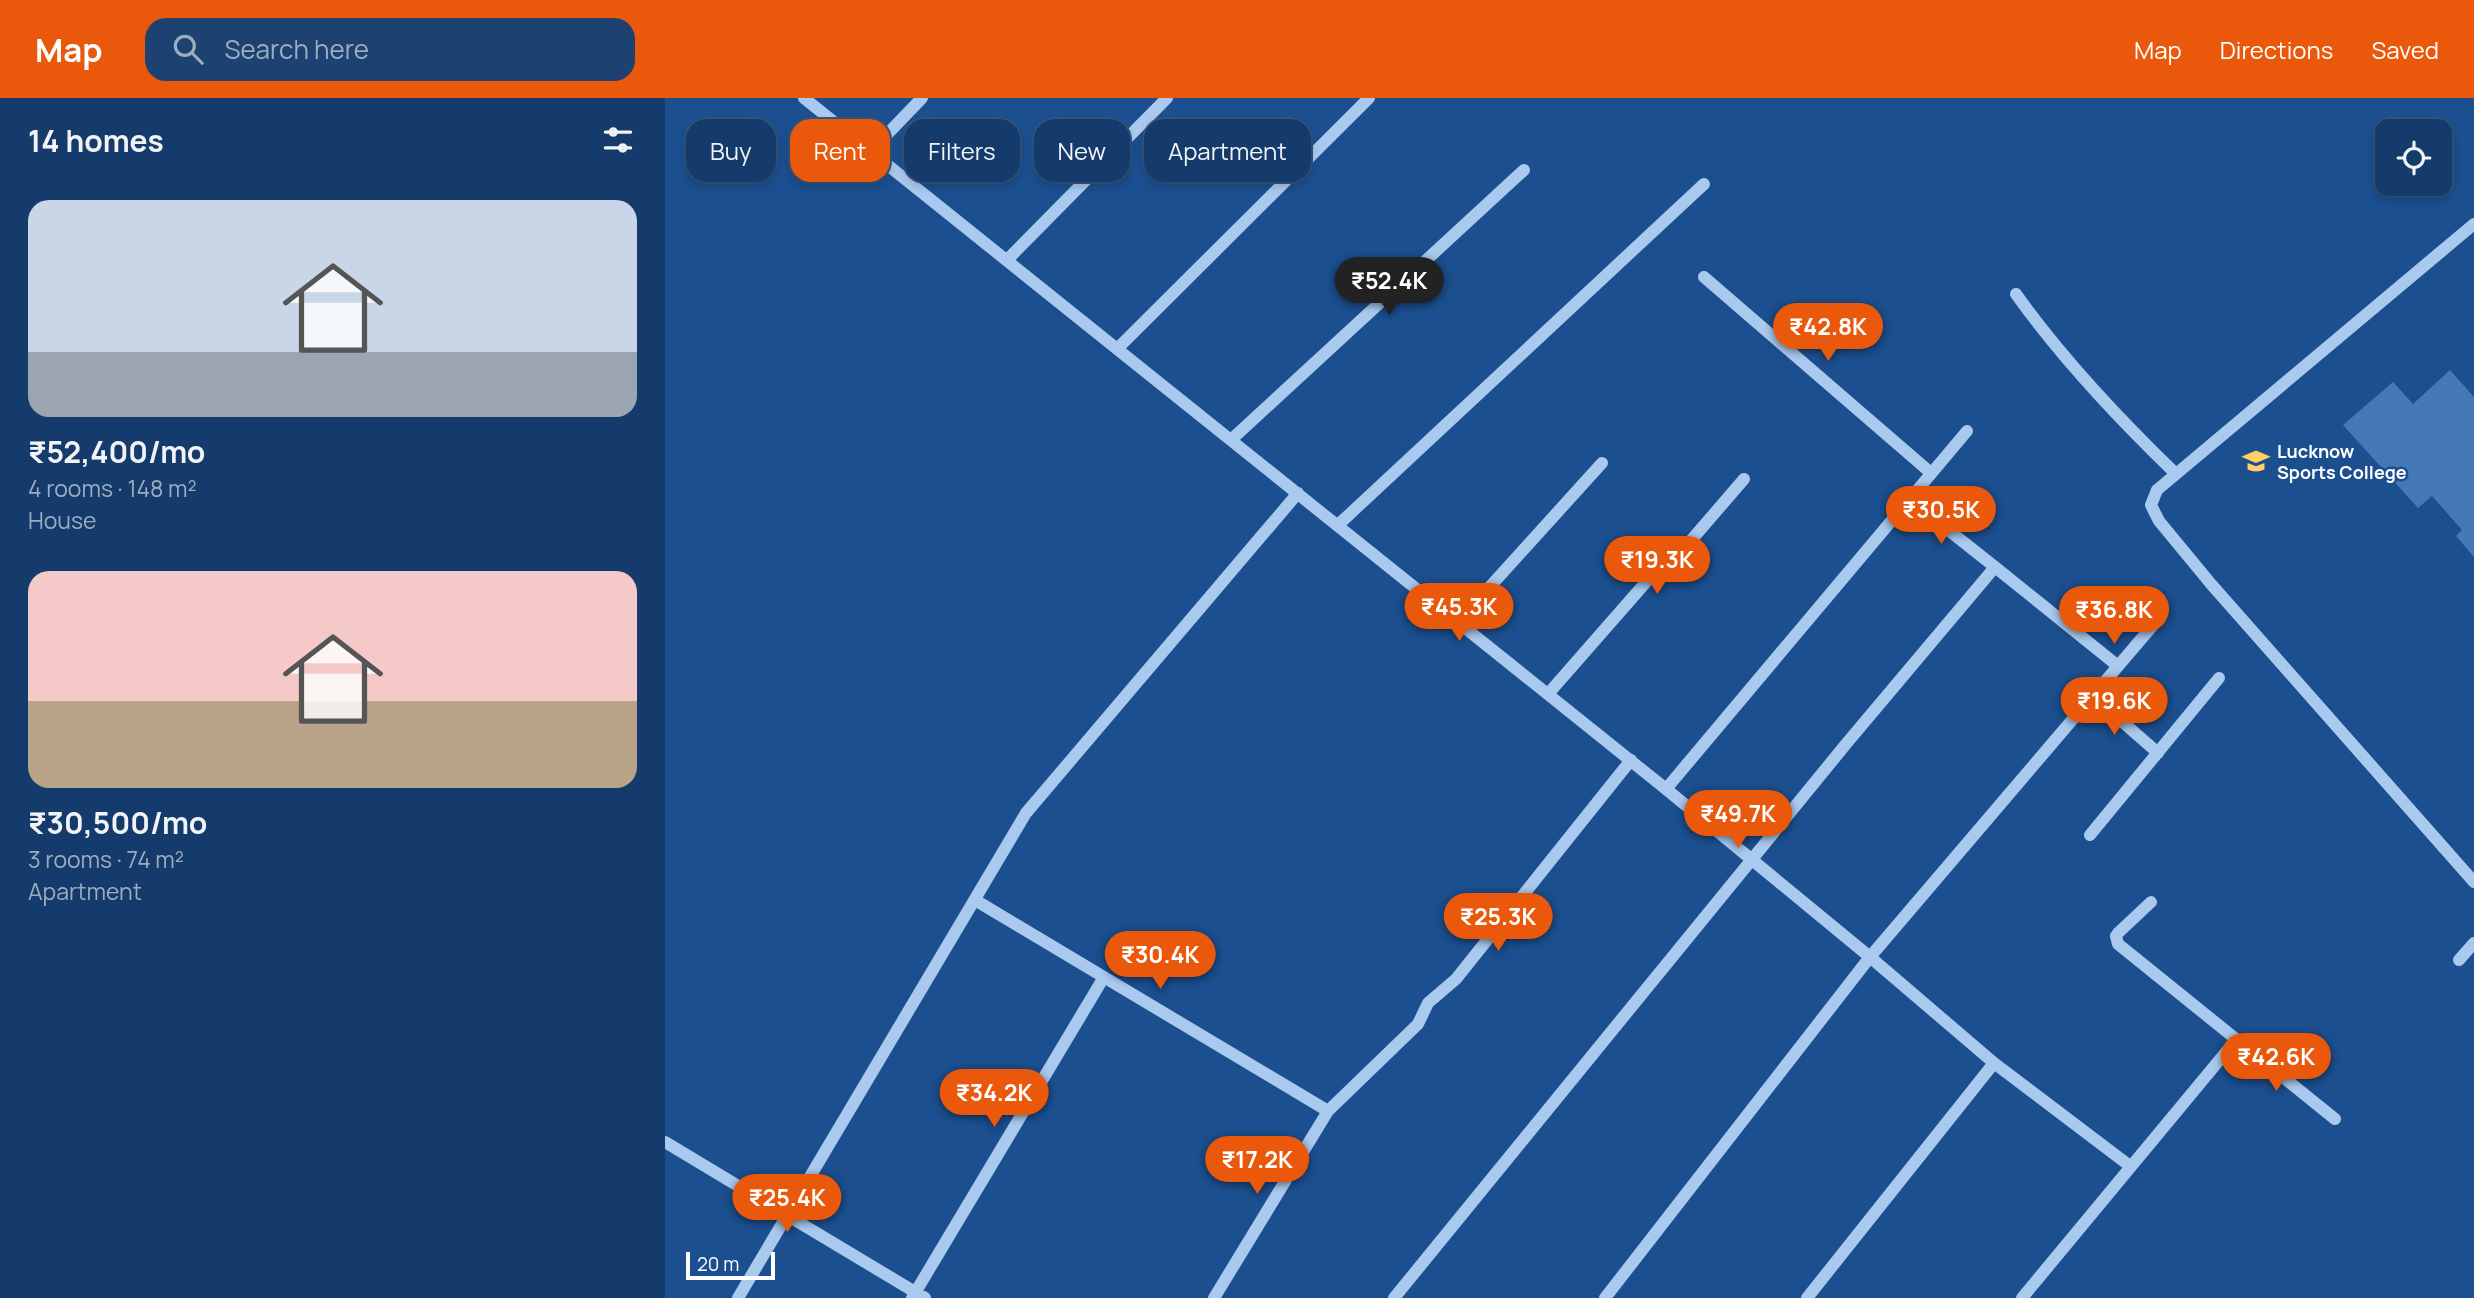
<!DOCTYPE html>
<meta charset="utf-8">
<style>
:root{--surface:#143b6b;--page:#1d4271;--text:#f1f3f6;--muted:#9dadc1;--line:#33557e;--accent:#ea580c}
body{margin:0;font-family:Manrope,sans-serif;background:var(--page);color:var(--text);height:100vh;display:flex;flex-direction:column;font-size:26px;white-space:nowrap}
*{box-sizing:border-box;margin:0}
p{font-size:23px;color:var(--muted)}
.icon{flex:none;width:38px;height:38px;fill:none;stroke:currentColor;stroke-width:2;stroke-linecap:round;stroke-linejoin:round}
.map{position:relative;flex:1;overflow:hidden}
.drawer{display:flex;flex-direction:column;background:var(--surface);width:665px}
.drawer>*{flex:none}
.banner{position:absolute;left:21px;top:21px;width:665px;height:63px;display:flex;gap:14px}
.fabs{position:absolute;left:1710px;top:21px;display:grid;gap:14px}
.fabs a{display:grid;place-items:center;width:77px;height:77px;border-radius:14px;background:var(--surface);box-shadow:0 4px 10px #0003,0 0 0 2px var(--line);font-size:35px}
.scale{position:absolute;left:21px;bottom:18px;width:89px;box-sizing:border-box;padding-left:7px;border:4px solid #fff;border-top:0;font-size:19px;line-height:24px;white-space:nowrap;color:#fff;-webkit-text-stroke:5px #1b4f8f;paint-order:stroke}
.price{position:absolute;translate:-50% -60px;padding:0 16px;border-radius:24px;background:var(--accent);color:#fff;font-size:23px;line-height:46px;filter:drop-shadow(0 2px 4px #0008)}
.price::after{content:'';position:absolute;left:50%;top:42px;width:21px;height:16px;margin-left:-10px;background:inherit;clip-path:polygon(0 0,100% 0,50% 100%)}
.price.active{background:#222;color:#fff}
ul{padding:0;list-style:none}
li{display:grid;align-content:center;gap:14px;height:371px;padding:0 28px}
li span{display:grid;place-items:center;height:217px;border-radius:21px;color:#555}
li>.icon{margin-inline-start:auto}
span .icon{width:126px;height:126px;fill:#fffc;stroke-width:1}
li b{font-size:30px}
h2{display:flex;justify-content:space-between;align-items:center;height:84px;padding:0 28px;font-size:30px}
.tag{padding:0 24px;border-radius:21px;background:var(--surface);box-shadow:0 4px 10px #0003,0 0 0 2px var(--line);font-size:24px;line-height:63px}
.tag.active{background:var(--accent);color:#fff}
header{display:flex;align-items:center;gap:42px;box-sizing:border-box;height:98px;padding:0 35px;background:var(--accent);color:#fff}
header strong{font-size:33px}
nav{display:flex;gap:38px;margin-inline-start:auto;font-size:24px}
.search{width:490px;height:63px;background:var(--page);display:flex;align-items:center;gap:18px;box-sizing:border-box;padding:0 24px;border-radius:21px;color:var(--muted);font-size:26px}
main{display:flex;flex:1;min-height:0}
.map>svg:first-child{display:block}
.building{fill:#4478b7}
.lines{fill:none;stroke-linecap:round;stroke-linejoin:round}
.minor{stroke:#a9c9ee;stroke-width:12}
.labels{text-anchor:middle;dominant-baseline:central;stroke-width:5;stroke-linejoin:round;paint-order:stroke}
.poi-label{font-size:18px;font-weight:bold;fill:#fff;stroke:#1b4f8f;text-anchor:start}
</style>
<header>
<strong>Map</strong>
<div class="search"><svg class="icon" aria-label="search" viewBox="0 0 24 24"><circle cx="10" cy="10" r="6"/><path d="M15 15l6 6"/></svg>Search here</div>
<nav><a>Map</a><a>Directions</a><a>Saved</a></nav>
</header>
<main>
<section class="drawer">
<h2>14 homes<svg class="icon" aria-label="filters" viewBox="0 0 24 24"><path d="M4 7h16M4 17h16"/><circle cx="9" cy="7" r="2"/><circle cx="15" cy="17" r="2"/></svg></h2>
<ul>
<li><span style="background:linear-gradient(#c9d6e8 70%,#9aa5b1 0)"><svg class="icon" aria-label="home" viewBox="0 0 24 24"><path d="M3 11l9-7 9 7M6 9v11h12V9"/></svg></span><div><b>₹52,400/mo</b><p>4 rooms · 148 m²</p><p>House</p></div></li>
<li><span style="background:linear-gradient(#f6c9c9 60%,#b9a48a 0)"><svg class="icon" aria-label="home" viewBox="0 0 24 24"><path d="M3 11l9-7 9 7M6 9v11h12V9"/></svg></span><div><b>₹30,500/mo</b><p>3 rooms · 74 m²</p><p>Apartment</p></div></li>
</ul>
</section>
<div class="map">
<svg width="1809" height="1200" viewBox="0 0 1809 1200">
<rect width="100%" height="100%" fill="#1b4f8f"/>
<path class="building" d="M1785 272 1809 299V459L1791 438 1797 432 1767 398 1753 410 1678 327 1728 284 1748 306Z"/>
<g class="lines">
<path class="minor" d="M139 0 1001 691 1205 859 1329 965 1465 1068
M206 53 257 0
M1809 126 1492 392 1486 407 1494 423 1546 486 1809 784
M342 162 502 0
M1039 179 1266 375
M1351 196C1398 262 1453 320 1511 376
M453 250 704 0
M567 341 859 72
M1244 401 1330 469
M673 427 1039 86
M793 524 937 365
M883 596 989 475 1010 461 1079 381
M1428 598 1493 655
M1001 691 1302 333
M1425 737 1554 580
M310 802 663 1013
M1486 804 1453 835 1451 838 1453 846 1670 1021
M1794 862 1809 845
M0 1044 260 1200
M73 1200 361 715 633 395
M247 1200 439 879
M549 1200 663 1013 753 926 763 905 791 881 966 662
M729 1200 1181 646 1330 469 1453 568
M940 1200 1205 859 1495 519
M1142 1200 1329 965
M1357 1200 1571 942"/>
</g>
<defs>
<symbol id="university-bare" viewBox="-9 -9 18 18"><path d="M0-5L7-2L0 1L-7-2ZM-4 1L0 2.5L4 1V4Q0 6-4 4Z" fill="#ffd166" stroke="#1b4f8f" stroke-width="2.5" paint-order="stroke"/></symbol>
</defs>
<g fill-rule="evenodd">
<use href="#university-bare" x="1572" y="344" width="38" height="38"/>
</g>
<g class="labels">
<g class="poi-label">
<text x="1612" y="353">Lucknow<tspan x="1612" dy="21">Sports College</tspan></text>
</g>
</g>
</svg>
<div class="fabs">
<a><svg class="icon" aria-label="locate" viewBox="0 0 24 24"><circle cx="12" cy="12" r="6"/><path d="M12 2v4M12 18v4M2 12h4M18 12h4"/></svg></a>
</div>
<div class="scale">20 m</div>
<b class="price active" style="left:724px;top:219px">₹52.4K</b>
<b class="price" style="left:1163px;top:265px">₹42.8K</b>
<b class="price" style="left:1276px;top:448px">₹30.5K</b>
<b class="price" style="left:992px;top:498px">₹19.3K</b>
<b class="price" style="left:794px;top:545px">₹45.3K</b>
<b class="price" style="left:1449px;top:548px">₹36.8K</b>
<b class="price" style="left:1449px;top:639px">₹19.6K</b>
<b class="price" style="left:1073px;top:752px">₹49.7K</b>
<b class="price" style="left:833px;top:855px">₹25.3K</b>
<b class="price" style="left:495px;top:893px">₹30.4K</b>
<b class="price" style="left:1611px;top:995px">₹42.6K</b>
<b class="price" style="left:329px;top:1031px">₹34.2K</b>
<b class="price" style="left:592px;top:1098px">₹17.2K</b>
<b class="price" style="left:122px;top:1136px">₹25.4K</b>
<div class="banner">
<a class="tag">Buy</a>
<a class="tag active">Rent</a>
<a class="tag">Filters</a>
<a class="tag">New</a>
<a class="tag">Apartment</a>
</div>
</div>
</main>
